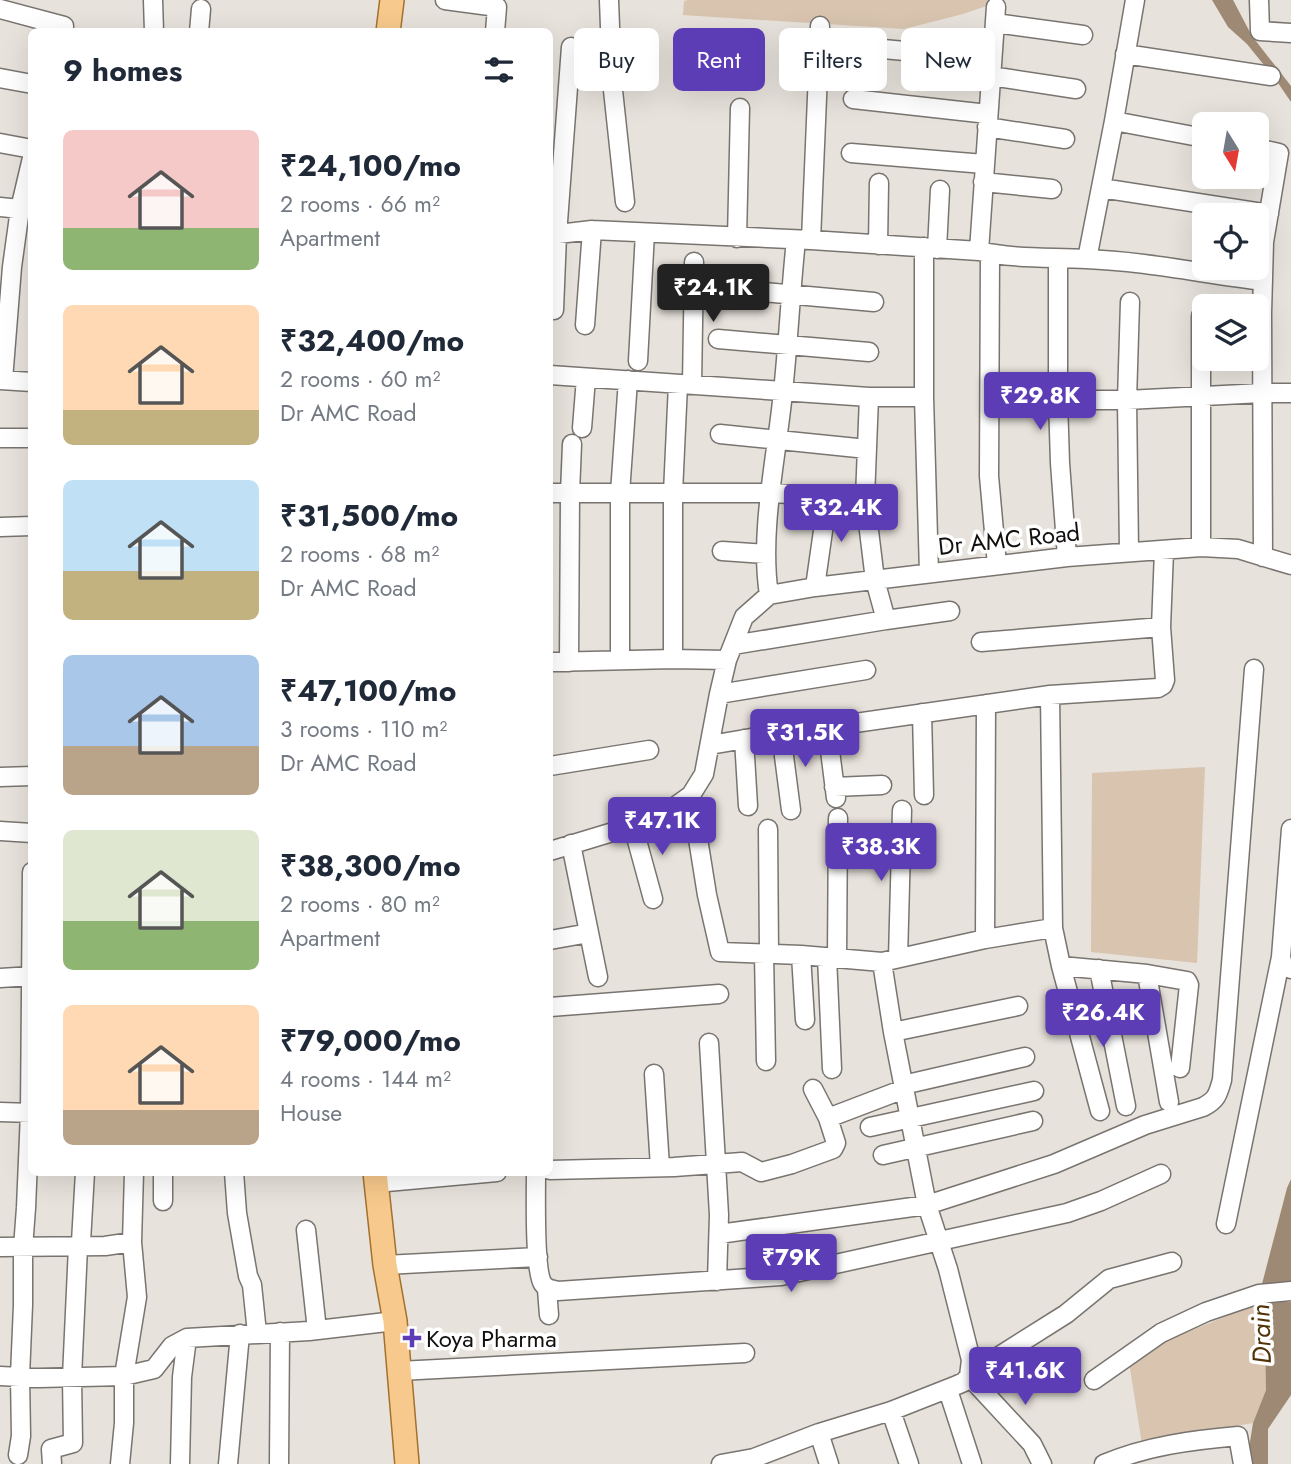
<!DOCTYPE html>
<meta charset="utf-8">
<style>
:root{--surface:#fff;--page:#f6f6f7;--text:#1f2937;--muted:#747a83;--accent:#5c3db5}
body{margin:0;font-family:Jost,sans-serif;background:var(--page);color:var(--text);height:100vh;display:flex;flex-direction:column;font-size:26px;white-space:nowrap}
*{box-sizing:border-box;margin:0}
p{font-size:23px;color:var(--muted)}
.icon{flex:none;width:38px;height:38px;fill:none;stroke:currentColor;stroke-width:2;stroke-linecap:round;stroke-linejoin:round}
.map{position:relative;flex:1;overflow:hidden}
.panel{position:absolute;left:28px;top:28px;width:525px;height:1148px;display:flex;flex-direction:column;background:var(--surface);border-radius:10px;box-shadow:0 7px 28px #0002}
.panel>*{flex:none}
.guide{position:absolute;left:574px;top:28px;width:611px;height:63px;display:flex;gap:14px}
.needle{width:46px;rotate:169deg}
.fabs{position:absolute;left:1192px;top:112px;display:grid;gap:14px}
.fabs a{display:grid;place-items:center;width:77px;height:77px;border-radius:10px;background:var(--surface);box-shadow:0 7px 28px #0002;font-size:35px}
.price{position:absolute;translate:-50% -60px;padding:0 16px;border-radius:7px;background:var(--accent);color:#fff;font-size:23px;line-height:46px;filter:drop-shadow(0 2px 4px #0008)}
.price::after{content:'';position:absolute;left:50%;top:42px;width:21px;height:16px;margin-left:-10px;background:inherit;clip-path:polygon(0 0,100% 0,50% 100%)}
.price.current{background:#222;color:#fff}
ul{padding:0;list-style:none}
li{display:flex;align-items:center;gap:21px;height:175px;padding:0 35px}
li span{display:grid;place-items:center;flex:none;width:196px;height:140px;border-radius:10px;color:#555}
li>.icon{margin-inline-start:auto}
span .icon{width:84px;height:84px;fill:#fffc;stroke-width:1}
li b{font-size:30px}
h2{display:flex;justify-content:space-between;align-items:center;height:84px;padding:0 35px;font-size:30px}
.chip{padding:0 24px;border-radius:10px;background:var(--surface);box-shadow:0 7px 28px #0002;font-size:24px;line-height:63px}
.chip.current{background:var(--accent);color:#fff}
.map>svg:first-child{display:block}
.green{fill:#d8c4af}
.water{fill:#9e8a74}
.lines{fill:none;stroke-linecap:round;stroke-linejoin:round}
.minor-casing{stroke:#79746f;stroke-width:21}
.major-casing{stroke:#a3712e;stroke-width:26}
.minor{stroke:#fff;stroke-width:18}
.major{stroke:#f7c98c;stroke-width:23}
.poi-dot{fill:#5c3db5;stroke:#fff;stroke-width:2.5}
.labels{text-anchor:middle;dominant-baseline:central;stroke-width:7;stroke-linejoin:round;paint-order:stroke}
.street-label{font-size:24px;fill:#12100e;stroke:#fff}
.poi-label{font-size:24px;fill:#12100e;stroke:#fff;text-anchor:start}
.water-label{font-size:26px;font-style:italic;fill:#513307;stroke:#fff}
</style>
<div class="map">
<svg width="1291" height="1464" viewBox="0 0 1291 1464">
<rect width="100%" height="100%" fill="#e7e2db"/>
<path class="green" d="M688 0H1004L963 14 904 29 683 15 684 1Z
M1205 767 1197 963 1091 952 1092 773Z
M1264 1301 1266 1390 1253 1423 1182 1435 1142 1444 1128 1356Z"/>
<path class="water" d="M1212 0H1233L1252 36 1291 86V102L1276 80 1247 44 1228 27Z
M1291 1179V1284H1262L1287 1188Z
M1264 1301 1291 1302V1395L1268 1429V1464H1252L1249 1448 1253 1423 1266 1390Z"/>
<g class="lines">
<defs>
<path id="minor" d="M153 0 154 32
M445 0 497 7 495 32
M609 0 612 81 625 202
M1259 0 1260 31 1291 33
M0 9 64 26 63 32
M995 23 1083 35
M199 32 201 9
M883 49 992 59
M1125 54 1271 76
M991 76 1076 89
M0 78 32 84
M853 99 988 114
M1114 121 1204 138
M987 127 1065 139
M0 143 32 149
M1256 148 1279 153 1264 242 1262 313 1263 557
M851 153 984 164
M983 182 1052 189
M1101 188 1269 214
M0 207 20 209
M550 235 592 230 811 240 979 251C1013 259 1050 257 1086 259 1143 261 1205 274 1263 281
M737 238 740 108
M811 240 820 26
M878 245 879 183
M924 247V397L929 573
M937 249 940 190
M979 251 996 7
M990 254 989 476 997 565
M1058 259V400H1127L1262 393H1291
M1087 259 1114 121 1135 0
M719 288 874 302
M554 310 557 235 571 47
M585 325 592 230
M718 339 869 352
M638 361 645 233
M550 375 869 397H924
M0 380 32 382
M3 380 12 267 20 209 32 158
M692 385 694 262
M1058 400 1060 463 1067 557
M582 428 586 378
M720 434 867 449
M0 438H32
M550 493H771L865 498 869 397
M865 498 875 580 886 620
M0 527 32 526
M1201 547V316
M722 551 766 554
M1129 551 1127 400 1130 302
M815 587 828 496
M769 595C760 537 774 469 781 410 788 353 790 296 796 240
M981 642 1161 627
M733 645 886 620 950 611
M673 659V493L678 384
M620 660V493L628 380
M550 662 673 659 727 660
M569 662 570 493 572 444
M719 694 866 670
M1050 695 1053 928 1061 966 1147 974 1187 981 1189 985 1180 1068
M922 713 924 795
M827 727 836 798
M781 733 791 810
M744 739 748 806
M710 745 751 738 1050 695 1158 688 1163 685 1165 680 1161 627 1164 551
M550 766 649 750
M0 777 32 776
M834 787 882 785
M691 795 707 895 720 952 801 955 882 962 985 939 1053 928
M633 826 653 899
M768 829 769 954
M1291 829 1281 957 1283 965 1291 969
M0 831 32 833
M571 844 598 977
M550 851 659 818 691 795 704 774 719 694 727 660 744 617 769 595 815 587 1067 557 1201 547 1238 549 1291 565
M985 939 986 704
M550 940 589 933
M764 954 766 1061
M801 955 805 1020
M827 957 832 1069
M837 958 838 818
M898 958 902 810
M1061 966 1100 1111
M1099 969 1126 1106
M1147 974 1169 1102
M0 978 32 976
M550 1007 719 994
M893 1032 1018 1006
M709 1043 719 1215 717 1281
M654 1074 660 1167
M903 1085 1025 1057
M0 1112 32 1113
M828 1118 904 1089
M870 1127 1034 1091
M883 1155 1033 1121
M550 1170 674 1167 742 1162 761 1172 792 1164 833 1149 836 1143 828 1118 813 1089
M234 1172 237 1213 248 1276 252 1285 257 1333
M536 1172C536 1193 534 1271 543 1284 547 1290 552 1289 558 1291L781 1276 1067 1213 1101 1201 1161 1174
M376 1183 497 1172
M163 1201V1172
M1226 1224 1281 957
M306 1230 317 1330
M719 1234 927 1205 1054 1164 1145 1125 1203 1107C1217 1100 1218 1094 1222 1080L1254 669
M0 1247 105 1246 132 1242 134 1172
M385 1265 538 1257
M547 1289 549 1315
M971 1368 993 1360 1066 1314 1109 1279 1172 1262
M399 1371 745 1353
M0 1376 39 1378 124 1376 154 1369 172 1346 187 1338 309 1331 395 1321
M969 1376 1032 1444 1042 1464
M1094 1380 1161 1333 1206 1312 1259 1294 1291 1291
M948 1390 972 1464
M891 1411 909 1464
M819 1433 829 1464
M18 1455 21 1436 20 1376 23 1305V1248L26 1208 30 1113 32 872
M52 1464 51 1449 73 1443 72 1377 78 1247 81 1242 85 1172
M120 1464 124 1423V1376L137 1297 132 1242
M180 1464 182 1377 187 1338
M228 1464 240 1334
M279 1464 280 1332
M721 1464 754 1458 819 1433 891 1411 957 1385 964 1382 969 1376 971 1360 948 1269 927 1205 893 1032 882 962
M1104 1464C1146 1446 1193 1440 1238 1436L1243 1464"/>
<path id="major" d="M388 32 392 0
M375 1172 385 1265 395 1321 407 1464"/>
</defs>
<use href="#minor" class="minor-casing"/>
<use href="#major" class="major-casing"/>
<use href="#minor" class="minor"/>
<use href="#major" class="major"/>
</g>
<path class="poi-dot" d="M408.5 1327.5h7v7h7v7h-7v7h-7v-7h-7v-7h7z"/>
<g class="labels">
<g class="street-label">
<text transform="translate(1009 539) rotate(-6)">Dr AMC Road</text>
</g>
<g class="poi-label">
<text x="426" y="1338">Koya Pharma</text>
</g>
<g class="water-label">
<text transform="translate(1261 1334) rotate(-92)">Drain</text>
</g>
</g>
</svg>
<div class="fabs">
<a><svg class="needle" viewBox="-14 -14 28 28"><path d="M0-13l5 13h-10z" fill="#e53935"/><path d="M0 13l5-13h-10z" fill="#747a83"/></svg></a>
<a><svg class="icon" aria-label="locate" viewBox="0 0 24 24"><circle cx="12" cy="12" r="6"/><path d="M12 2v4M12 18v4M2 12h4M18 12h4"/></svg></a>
<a><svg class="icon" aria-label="layers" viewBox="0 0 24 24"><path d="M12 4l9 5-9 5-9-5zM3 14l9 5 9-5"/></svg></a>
</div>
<b class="price current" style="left:713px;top:324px">₹24.1K</b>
<b class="price" style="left:1040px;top:432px">₹29.8K</b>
<b class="price" style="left:841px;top:544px">₹32.4K</b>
<b class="price" style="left:805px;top:769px">₹31.5K</b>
<b class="price" style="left:662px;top:857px">₹47.1K</b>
<b class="price" style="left:881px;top:883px">₹38.3K</b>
<b class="price" style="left:1103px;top:1049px">₹26.4K</b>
<b class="price" style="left:791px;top:1294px">₹79K</b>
<b class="price" style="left:1025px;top:1407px">₹41.6K</b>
<div class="guide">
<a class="chip">Buy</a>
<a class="chip current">Rent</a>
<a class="chip">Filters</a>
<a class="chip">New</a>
</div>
<section class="panel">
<h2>9 homes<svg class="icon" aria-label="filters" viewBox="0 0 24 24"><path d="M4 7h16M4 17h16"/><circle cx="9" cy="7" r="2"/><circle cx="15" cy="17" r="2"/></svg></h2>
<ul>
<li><span style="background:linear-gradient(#f6c9c9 70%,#8fb573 0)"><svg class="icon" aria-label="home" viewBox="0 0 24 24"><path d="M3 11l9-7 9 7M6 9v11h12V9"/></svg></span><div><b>₹24,100/mo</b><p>2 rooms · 66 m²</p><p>Apartment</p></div></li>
<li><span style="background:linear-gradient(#ffd9b3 75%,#c2b280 0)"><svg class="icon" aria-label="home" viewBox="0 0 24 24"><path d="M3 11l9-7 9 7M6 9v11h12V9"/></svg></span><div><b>₹32,400/mo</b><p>2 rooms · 60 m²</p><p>Dr AMC Road</p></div></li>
<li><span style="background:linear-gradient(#bfe0f5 65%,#c2b280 0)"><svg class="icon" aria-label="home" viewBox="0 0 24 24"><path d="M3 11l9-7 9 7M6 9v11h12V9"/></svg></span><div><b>₹31,500/mo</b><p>2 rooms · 68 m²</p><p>Dr AMC Road</p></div></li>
<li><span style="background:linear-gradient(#a9c7e8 65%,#b9a48a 0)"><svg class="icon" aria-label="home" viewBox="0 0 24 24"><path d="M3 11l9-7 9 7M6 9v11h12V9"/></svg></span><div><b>₹47,100/mo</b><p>3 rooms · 110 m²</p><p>Dr AMC Road</p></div></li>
<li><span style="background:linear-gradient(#dfe7d0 65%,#8fb573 0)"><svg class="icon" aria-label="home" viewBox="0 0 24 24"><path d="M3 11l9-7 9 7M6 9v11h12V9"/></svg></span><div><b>₹38,300/mo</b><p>2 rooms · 80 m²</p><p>Apartment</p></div></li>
<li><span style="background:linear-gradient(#ffd9b3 75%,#b9a48a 0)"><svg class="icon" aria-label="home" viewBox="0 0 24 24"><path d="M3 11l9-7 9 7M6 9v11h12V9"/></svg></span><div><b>₹79,000/mo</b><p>4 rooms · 144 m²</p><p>House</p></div></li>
</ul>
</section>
</div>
